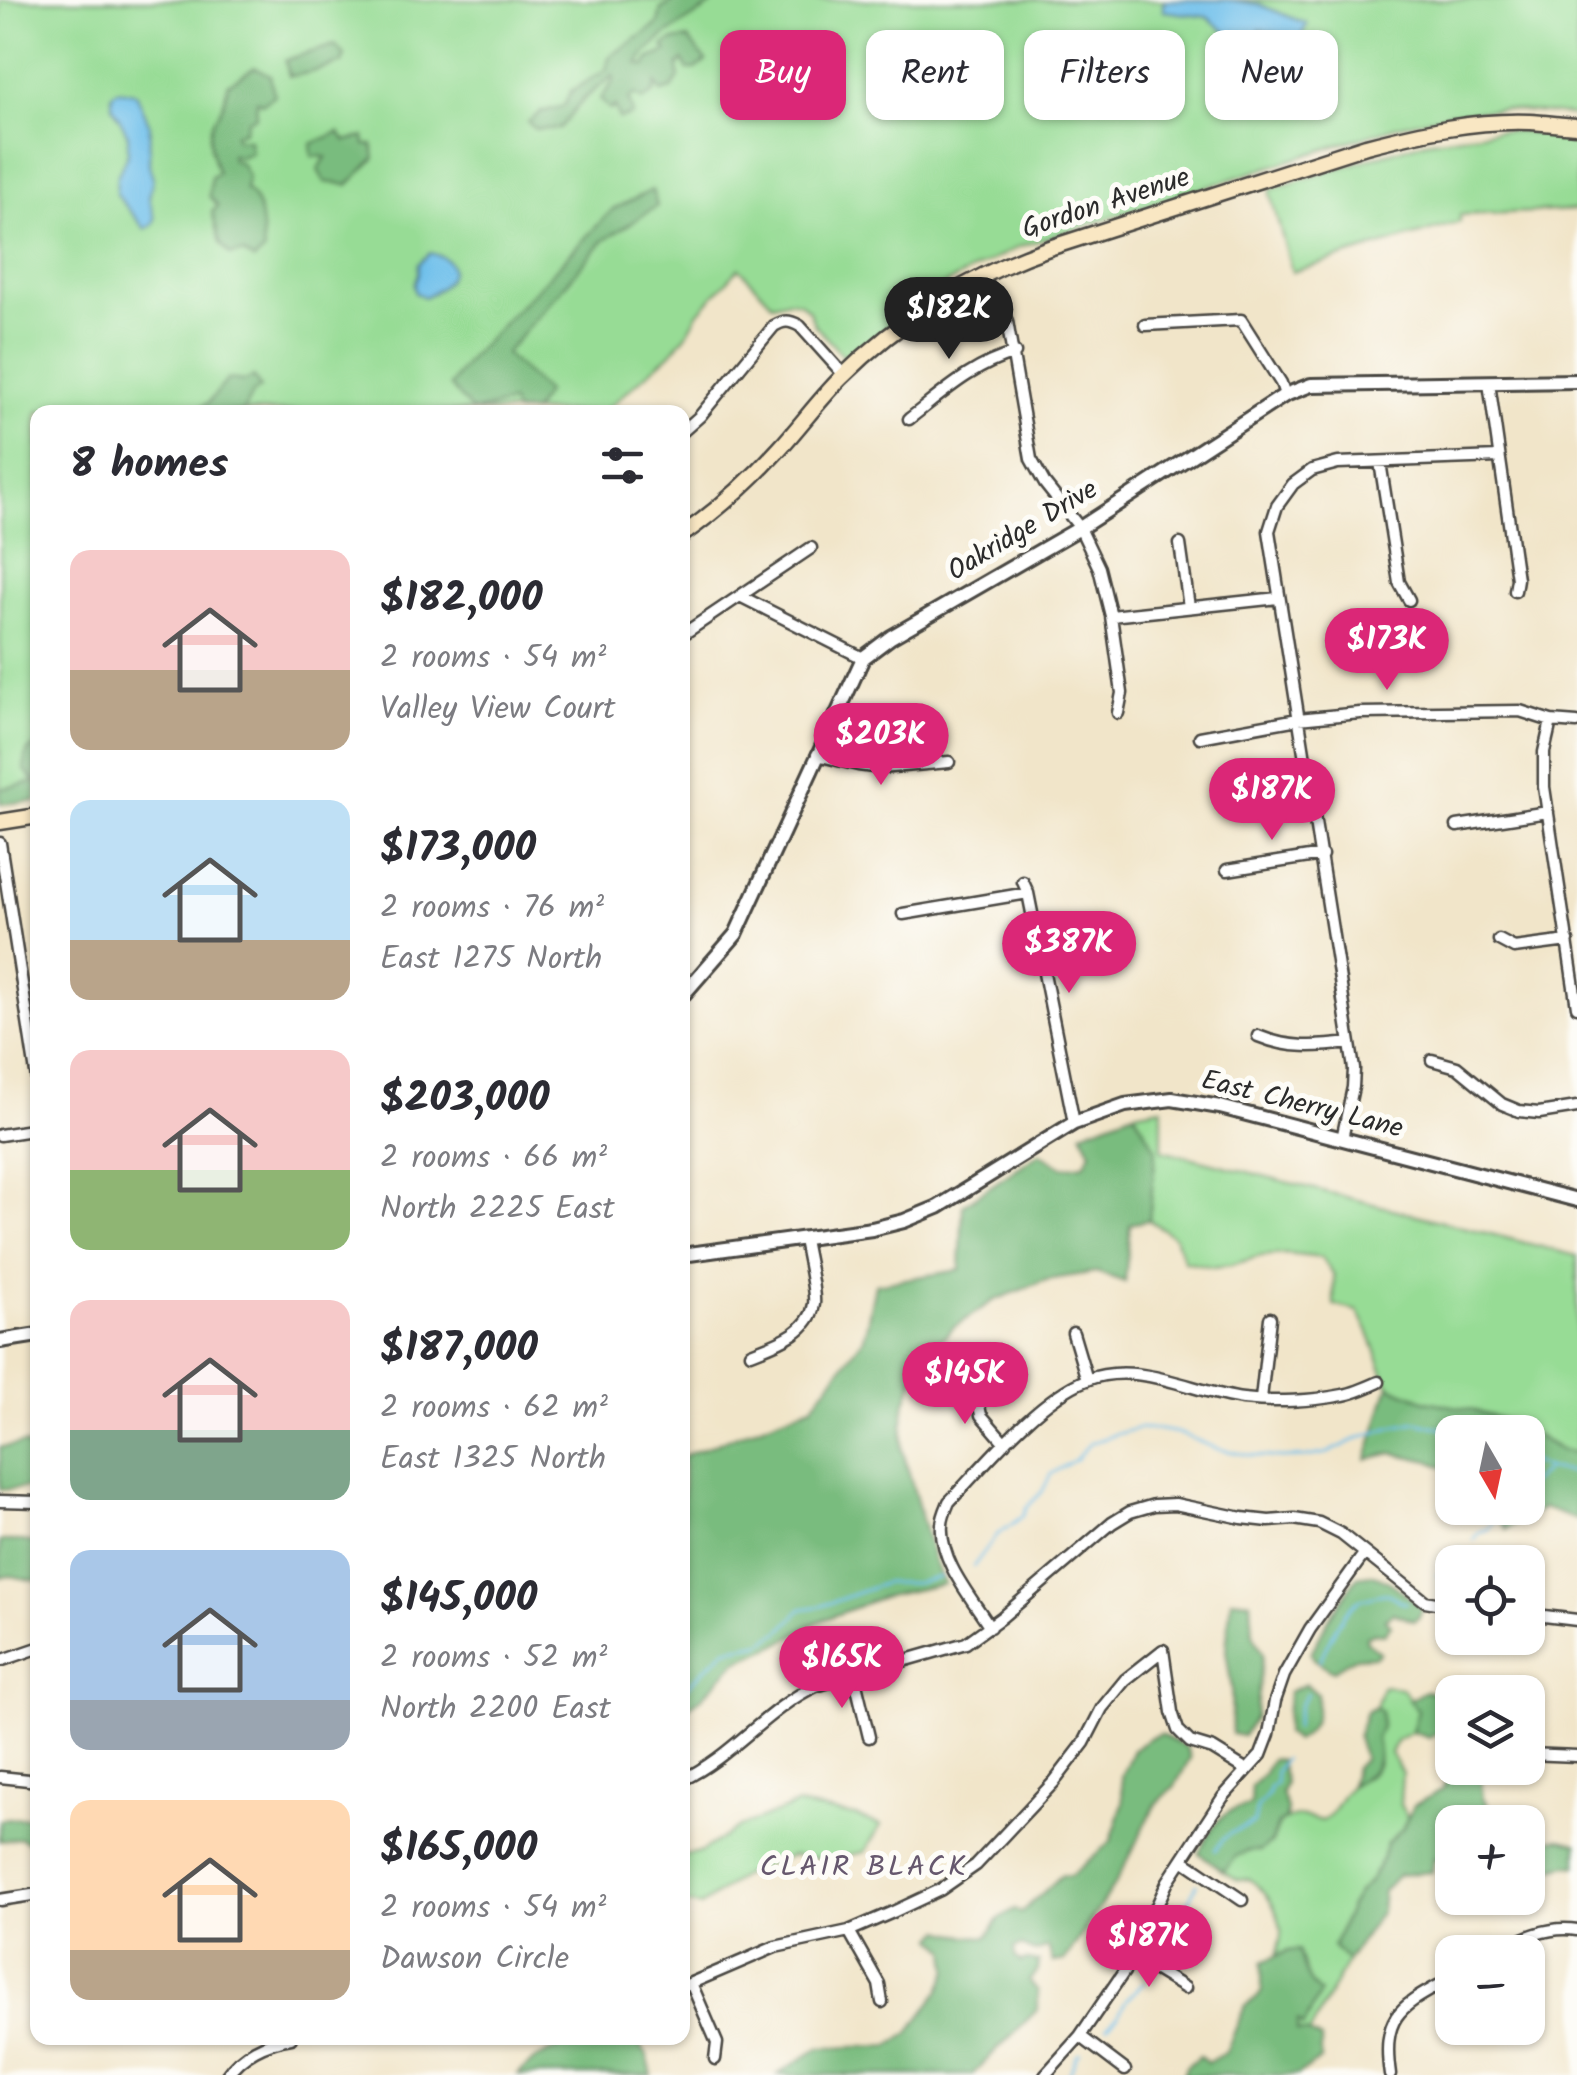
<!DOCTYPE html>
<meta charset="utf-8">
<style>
:root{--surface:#fff;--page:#f2f2f3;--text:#2b2b33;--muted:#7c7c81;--accent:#db2777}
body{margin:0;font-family:Kalam,sans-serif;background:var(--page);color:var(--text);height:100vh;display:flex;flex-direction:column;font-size:38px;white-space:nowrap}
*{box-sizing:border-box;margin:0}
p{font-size:32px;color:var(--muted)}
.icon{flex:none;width:55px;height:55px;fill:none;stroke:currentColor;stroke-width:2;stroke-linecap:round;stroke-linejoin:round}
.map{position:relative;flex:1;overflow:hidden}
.panel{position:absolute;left:30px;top:405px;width:660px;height:1640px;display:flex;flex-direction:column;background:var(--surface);border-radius:20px;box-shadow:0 2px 8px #0004}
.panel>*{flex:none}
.hud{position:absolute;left:720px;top:30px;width:705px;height:90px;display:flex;gap:20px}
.needle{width:65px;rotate:171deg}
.tools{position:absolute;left:1435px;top:1415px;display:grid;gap:20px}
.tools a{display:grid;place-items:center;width:110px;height:110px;border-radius:20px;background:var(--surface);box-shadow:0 2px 8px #0004;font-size:50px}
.price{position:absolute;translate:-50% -85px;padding:0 22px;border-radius:35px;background:var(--accent);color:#fff;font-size:32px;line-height:65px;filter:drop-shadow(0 2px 5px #0008)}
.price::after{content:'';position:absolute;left:50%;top:60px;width:30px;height:22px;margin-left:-15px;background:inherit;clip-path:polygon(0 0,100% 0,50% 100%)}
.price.current{background:#222;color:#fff}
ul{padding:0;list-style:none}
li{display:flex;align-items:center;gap:30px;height:250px;padding:0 40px}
li span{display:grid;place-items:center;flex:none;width:280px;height:200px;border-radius:20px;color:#555}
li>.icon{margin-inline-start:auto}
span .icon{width:120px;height:120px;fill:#fffc;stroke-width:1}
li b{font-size:42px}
h2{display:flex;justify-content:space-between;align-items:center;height:120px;padding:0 40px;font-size:42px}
.chip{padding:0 35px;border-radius:20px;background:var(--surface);box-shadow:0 2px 8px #0004;font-size:35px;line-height:90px}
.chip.current{background:var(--accent);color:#fff}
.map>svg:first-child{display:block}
.green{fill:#97dc95;stroke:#618460;stroke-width:2.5}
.forest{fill:#79bc7e;stroke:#527454;stroke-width:2.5}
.water{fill:#70c0eb;stroke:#4e768b;stroke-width:2.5}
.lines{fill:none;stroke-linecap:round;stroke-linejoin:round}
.stream{stroke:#70c0eb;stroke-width:2.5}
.minor-casing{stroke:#494743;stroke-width:15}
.tertiary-casing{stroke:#494743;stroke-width:18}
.secondary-casing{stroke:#494743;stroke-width:19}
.minor{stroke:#fff;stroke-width:10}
.tertiary{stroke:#fff;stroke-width:12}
.secondary{stroke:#f9e7c3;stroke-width:14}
.labels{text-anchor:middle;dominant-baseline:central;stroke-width:10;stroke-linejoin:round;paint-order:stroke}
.street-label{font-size:28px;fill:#2b2b2b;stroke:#fdfcf7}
.neighbourhood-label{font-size:30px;letter-spacing:2.5px;fill:#66586e;stroke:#fdfcf7}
</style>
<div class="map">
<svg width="1577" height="2075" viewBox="0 0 1577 2075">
<rect width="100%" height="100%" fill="#fdfcf7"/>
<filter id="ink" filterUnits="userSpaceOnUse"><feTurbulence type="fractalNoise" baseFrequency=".01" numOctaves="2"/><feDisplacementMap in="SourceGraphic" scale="20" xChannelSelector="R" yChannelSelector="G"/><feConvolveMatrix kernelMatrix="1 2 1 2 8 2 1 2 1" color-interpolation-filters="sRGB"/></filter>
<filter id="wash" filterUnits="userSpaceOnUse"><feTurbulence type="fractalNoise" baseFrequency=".0048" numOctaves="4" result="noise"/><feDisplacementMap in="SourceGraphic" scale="40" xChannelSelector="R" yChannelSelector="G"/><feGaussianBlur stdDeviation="2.25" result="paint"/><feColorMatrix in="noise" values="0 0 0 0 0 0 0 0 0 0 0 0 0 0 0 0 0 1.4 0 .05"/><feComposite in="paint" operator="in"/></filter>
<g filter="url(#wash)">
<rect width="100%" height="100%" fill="#f1e5c9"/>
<path class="green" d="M0 0H1577V116L1502 109 1449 113 1394 127 1019 247 949 282 903 314 850 358 844 357 814 324 809 311 801 303 789 300 773 304 739 268 699 312 686 335 670 354 603 412H38L37 793 0 798Z
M1499 130 1577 137V210L1460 215V222L1292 272 1270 193 1272 189 1426 141Z
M1162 1107V1150L1577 1256V1453L1561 1450 1514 1423 1473 1410 1426 1401 1389 1386 1369 1333 1358 1311 1334 1305V1276L1322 1258 1286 1254 1261 1256 1231 1265 1213 1267 1184 1261 1175 1237 1149 1220 1156 1149 1134 1112Z
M1386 1686 1401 1688 1419 1710 1412 1732 1397 1740 1390 1753 1402 1773 1400 1805 1408 1818 1402 1830 1386 1844 1382 1859 1370 1880 1358 1893 1350 1906 1333 1946 1347 1961 1309 2034 1297 2032 1298 2018 1310 1985 1299 1951H1288L1276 1956C1278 1947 1282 1938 1281 1930 1279 1909 1265 1890 1249 1879L1238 1880 1223 1871 1236 1856 1272 1843 1279 1824C1294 1814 1305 1816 1322 1821 1337 1812 1340 1793 1353 1784 1362 1777 1374 1776 1378 1763 1380 1757 1377 1745 1376 1739L1381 1726V1712L1376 1707 1382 1687Z
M797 1805 855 1816 881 1825 865 1852 825 1859 793 1855 746 1873 701 1906 683 1903V1855L701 1852 739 1827Z"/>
<path class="forest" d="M675 0H709L712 5C688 22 653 38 638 64L646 66 649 59 667 51 663 46 672 41 688 39 706 61 696 69H687L683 60 678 66 679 77 672 89 661 92 656 83 654 93 643 100 634 95 629 99 633 115 619 119 615 106 610 110 600 99 614 81 613 76 585 98 559 129H535L528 122 541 112 564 106 571 91 606 70 609 57 658 24 661 8 665 7Z
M335 45 345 55 342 63C323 68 308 75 289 76L285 60Z
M255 67 270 75 274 95 263 103 257 101 256 116 248 120 244 131 235 134 236 139 249 140 251 153 240 157 231 155 232 160 241 163 248 176 245 189C265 206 261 228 264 252L254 260 243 253 230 255 220 243 212 212 218 206 209 196 211 177 218 173C212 159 207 138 212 124 214 117 218 115 221 109 225 102 226 92 228 84Z
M339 132 346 141 364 136 365 145H373L375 158 348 185 325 182 318 170 326 157 312 156 311 144Z
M652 190 657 206 603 241 505 354 546 392 533 412H515L511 403 473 412 450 386 467 361 612 210Z
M254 377 260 388 252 394 243 412H174V410L180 408 195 410 208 403 228 379 245 381Z
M37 746V801L0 804V789L35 782 24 769C26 757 24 749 37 746Z
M1134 1112 1156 1149 1149 1220 1130 1224 1125 1282 1096 1272 1046 1280 995 1300 954 1327 922 1358 904 1407 902 1448 933 1558 944 1584 882 1597 815 1623 781 1643 737 1661 700 1699 683 1711V1456L812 1406 864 1338 875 1284 960 1270 963 1205 1040 1153 1063 1167 1084 1164 1091 1152 1082 1132Z
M1389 1386 1426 1401 1473 1410 1514 1423 1560 1450 1577 1453V1520L1543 1508 1506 1529 1490 1508H1528V1432H1452V1472L1430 1461 1393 1453 1367 1459Z
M25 1444 37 1456V1487L0 1490V1447Z
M0 1541H22L37 1543V1581L11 1576 0 1577Z
M1371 1574C1391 1580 1406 1594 1421 1608L1419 1617 1414 1621 1393 1613 1385 1619 1391 1625 1384 1634 1374 1633 1366 1636 1367 1642 1380 1652 1376 1656 1355 1657 1332 1671 1314 1659 1311 1653 1329 1618 1358 1576Z
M1231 1599 1251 1601 1253 1634 1263 1654 1255 1716 1243 1736 1232 1734 1231 1683 1226 1650Z
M1306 1684 1317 1694C1318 1713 1314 1732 1295 1741L1285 1733 1288 1692Z
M1425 1691 1452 1694V1729L1443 1730 1429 1738 1412 1732 1418 1710 1409 1700Z
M1376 1707 1381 1711V1726L1376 1739C1382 1766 1374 1774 1350 1785L1355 1768 1364 1759 1357 1737 1366 1712Z
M1160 1734 1186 1747 1190 1758 1175 1786 1156 1804 1114 1885 1065 1960 1053 1962 1048 1947 1035 1952 1022 1946 1014 1948 1015 1956 1020 1962 1028 1960 1039 1962 1038 1970 1029 1981 1038 1991V2009L972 2075H777L819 2048 889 2046 909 2033 940 1990 949 1969 947 1950 935 1938 942 1930 966 1936 987 1937 999 1919 1015 1909 1021 1913 1062 1875 1071 1876 1111 1841 1123 1804 1121 1776 1133 1750 1149 1738Z
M1271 1759 1280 1760 1285 1783 1281 1793 1287 1809 1286 1819 1278 1824 1272 1842 1260 1851H1248L1236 1856 1223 1871 1199 1853C1206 1839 1216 1816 1233 1810 1238 1808 1244 1808 1250 1804L1251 1786 1263 1775Z
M1452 1766 1468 1768 1480 1774 1483 1797 1496 1822H1452V1859L1434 1858 1432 1872 1398 1875 1383 1891 1381 1911 1347 1961 1333 1946 1350 1906 1358 1893 1370 1880 1382 1859 1386 1844 1402 1829 1413 1806 1443 1789Z
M31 1817 37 1821V1847L20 1838 0 1841V1820Z
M1561 1839 1577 1843V1866C1557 1862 1547 1877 1528 1872V1841Z
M1299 1950C1304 1968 1306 1981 1320 1993L1304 2026 1298 2021 1297 2031 1306 2032 1321 2040V2060L1297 2075H1183L1186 2066 1200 2056 1207 2063 1226 2052 1245 2006 1259 1996 1262 1991V1962L1288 1951Z
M637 2042 647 2055 652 2075H518C553 2038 589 2042 637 2042Z"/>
<path class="water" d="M1167 0H1229L1258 4 1307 24 1300 39 1260 30 1246 52 1232 37 1207 17 1163 11V2Z
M118 90 136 93 150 125 149 164 153 178 149 198 155 219 152 225 145 229 116 194 117 177 128 152V135L112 105V94Z
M430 253C468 261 448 288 424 297L415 293 414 285 418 273V264Z"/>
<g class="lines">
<path class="stream" d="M1528 1460 1548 1469 1577 1473
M1528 1486 1545 1471
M1473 1540 1479 1532 1488 1529 1502 1508
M973 1567 997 1535 1023 1516 1026 1508 1042 1492 1051 1474 1076 1459 1090 1443 1117 1434 1139 1428 1161 1430 1178 1433 1218 1449 1249 1455 1280 1458 1307 1457 1328 1453 1359 1438 1392 1427 1417 1422 1454 1432
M1436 1576 1449 1565 1460 1548
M1320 1660C1328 1643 1343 1607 1361 1599 1364 1598 1367 1599 1369 1598 1373 1597 1380 1592 1384 1593 1391 1594 1398 1601 1406 1603
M682 1691 726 1649 761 1643 780 1632 802 1609 822 1606 885 1583H916L940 1577
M1295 1728 1300 1704 1307 1693
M1215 1850C1231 1828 1232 1833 1254 1823L1257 1808 1268 1794 1269 1788 1275 1784 1276 1771 1284 1759
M1170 1944 1180 1929V1916L1197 1884
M1107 2027 1119 2015 1126 2000 1144 1982
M1069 2075 1077 2055 1080 2053"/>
</g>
</g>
<g filter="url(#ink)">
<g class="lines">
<defs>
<path id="minor" d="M983 276 1007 321 1031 459 1045 484 1080 528 1099 568 1111 616 1122 693 1118 713
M1145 325 1241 320 1281 383 1285 395
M1489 383 1517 579 1515 591
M909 419C944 392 971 366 1015 353
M682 432 700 416 774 326C784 320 789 320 800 326L844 375
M1380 462 1399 582 1409 600
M1180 544 1189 607
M740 596 863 658
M1111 616 1278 598
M682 635 811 548
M1551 721 1544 752V787L1577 1007
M1200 737 1298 719 1360 713 1520 711 1551 721 1577 723
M817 755 858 765 881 768 949 762
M1457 826 1548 812
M0 843 38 1086
M1227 870 1322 855
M1023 882 1028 893 1074 1123
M903 914 1028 893
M1499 940 1514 948 1568 941
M1258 1036C1289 1049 1317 1047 1350 1043
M1432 1060 1457 1067 1502 1104 1519 1111 1539 1113 1577 1107
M0 1135 38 1129
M1342 1139 1353 1087 1354 1069 1269 531 1277 506 1293 484 1312 470 1338 463 1499 457
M1073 1333 1087 1380
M751 1353C774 1344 810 1333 814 1304 816 1294 806 1252 804 1239
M975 1387 981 1415 1005 1443
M1261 1399 1270 1318
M0 1501 38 1502
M1528 1614 1577 1620
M990 1627C972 1598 939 1561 942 1525 942 1518 946 1509 949 1502 985 1464 1038 1399 1086 1380 1139 1360 1191 1392 1243 1399 1274 1403 1312 1401 1343 1395 1355 1393 1368 1387 1379 1382
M0 1661 38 1648
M854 1675 869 1737
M1528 1754 1577 1756
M0 1777 38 1781
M682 1780C732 1757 766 1709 816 1686L966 1643 1002 1617 1112 1523 1130 1512 1154 1505 1175 1504 1242 1518 1269 1521 1294 1519 1319 1523 1341 1534 1425 1601 1452 1606
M1183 1860 1242 1900
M0 1900 38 1894
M849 1931 879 1984 882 2002
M1496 1952C1521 1939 1548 1925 1577 1930
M1134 1957 1185 1988
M691 1983 717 2043 715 2059
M682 1987 775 1947 849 1931 893 1912 940 1890 976 1865 1054 1782 1084 1743 1102 1708 1125 1680 1163 1650 1172 1712 1178 1730 1190 1742 1213 1749 1247 1770
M1080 2036 1125 2070
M227 2075C241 2054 266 2042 291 2038
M1045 2075 1080 2036 1134 1957 1168 1881 1223 1797 1261 1755 1269 1734 1275 1701 1284 1675 1310 1629 1364 1554
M1390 2075C1381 2011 1403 2006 1452 1978"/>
<path id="tertiary" d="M682 996 736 934 863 658 891 637 1080 528 1285 395 1311 385 1577 381
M682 1255 872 1229 904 1221 938 1207 1074 1123 1125 1105 1172 1099 1220 1107 1577 1200
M0 1341 38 1335"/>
<path id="secondary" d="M682 535C718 510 751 480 780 448 801 425 819 400 841 378 899 320 971 275 1049 248L1366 146C1420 132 1474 120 1530 122 1546 123 1561 125 1577 126
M0 822 38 816"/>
</defs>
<use href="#minor" class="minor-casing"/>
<use href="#tertiary" class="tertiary-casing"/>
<use href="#secondary" class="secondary-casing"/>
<use href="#minor" class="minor"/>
<use href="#tertiary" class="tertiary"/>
<use href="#secondary" class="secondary"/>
</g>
</g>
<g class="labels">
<g class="street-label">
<text transform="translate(1106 204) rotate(-18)">Gordon Avenue</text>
<text transform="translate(1023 531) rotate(-31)">Oakridge Drive</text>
<text transform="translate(1302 1105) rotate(14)">East Cherry Lane</text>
</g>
<g class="neighbourhood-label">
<text x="864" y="1868">CLAIR BLACK</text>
</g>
</g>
</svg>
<div class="tools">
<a><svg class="needle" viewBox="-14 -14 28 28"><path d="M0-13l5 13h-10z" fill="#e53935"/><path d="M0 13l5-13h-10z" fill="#7c7c81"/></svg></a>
<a><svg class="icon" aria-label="locate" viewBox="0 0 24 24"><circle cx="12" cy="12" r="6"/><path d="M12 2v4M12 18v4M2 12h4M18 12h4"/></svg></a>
<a><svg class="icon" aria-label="layers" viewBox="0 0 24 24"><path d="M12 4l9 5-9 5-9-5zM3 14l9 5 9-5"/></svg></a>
<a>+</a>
<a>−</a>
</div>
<b class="price current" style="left:949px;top:362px">$182K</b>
<b class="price" style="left:1387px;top:693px">$173K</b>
<b class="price" style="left:881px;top:788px">$203K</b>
<b class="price" style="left:1272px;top:843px">$187K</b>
<b class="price" style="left:1069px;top:996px">$387K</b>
<b class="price" style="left:965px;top:1427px">$145K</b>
<b class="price" style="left:842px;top:1711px">$165K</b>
<b class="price" style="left:1149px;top:1990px">$187K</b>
<div class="hud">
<a class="chip current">Buy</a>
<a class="chip">Rent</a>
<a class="chip">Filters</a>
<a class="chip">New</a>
</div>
<section class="panel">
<h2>8 homes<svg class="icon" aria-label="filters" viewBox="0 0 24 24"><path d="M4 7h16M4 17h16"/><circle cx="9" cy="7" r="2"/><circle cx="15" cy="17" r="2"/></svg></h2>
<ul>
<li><span style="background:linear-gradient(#f6c9c9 60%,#b9a48a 0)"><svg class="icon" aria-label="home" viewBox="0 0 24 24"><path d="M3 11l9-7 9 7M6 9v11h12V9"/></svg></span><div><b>$182,000</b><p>2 rooms · 54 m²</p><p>Valley View Court</p></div></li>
<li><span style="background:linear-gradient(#bfe0f5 70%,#b9a48a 0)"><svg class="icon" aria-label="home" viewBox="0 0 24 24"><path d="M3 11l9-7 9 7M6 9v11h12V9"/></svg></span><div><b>$173,000</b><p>2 rooms · 76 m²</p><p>East 1275 North</p></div></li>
<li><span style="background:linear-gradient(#f6c9c9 60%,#8fb573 0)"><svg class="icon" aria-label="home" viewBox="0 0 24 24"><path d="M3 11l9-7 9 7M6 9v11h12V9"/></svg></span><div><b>$203,000</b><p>2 rooms · 66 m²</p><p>North 2225 East</p></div></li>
<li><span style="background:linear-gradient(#f6c9c9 65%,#7fa58c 0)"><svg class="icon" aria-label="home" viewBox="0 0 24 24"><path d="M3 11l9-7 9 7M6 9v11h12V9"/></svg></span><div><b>$187,000</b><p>2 rooms · 62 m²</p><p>East 1325 North</p></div></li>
<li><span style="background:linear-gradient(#a9c7e8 75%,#9aa5b1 0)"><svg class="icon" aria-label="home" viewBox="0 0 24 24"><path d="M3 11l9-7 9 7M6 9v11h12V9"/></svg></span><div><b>$145,000</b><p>2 rooms · 52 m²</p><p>North 2200 East</p></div></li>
<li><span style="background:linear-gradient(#ffd9b3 75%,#b9a48a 0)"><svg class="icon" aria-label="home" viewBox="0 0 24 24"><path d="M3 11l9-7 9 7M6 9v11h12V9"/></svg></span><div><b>$165,000</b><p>2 rooms · 54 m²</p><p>Dawson Circle</p></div></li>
</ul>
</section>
</div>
